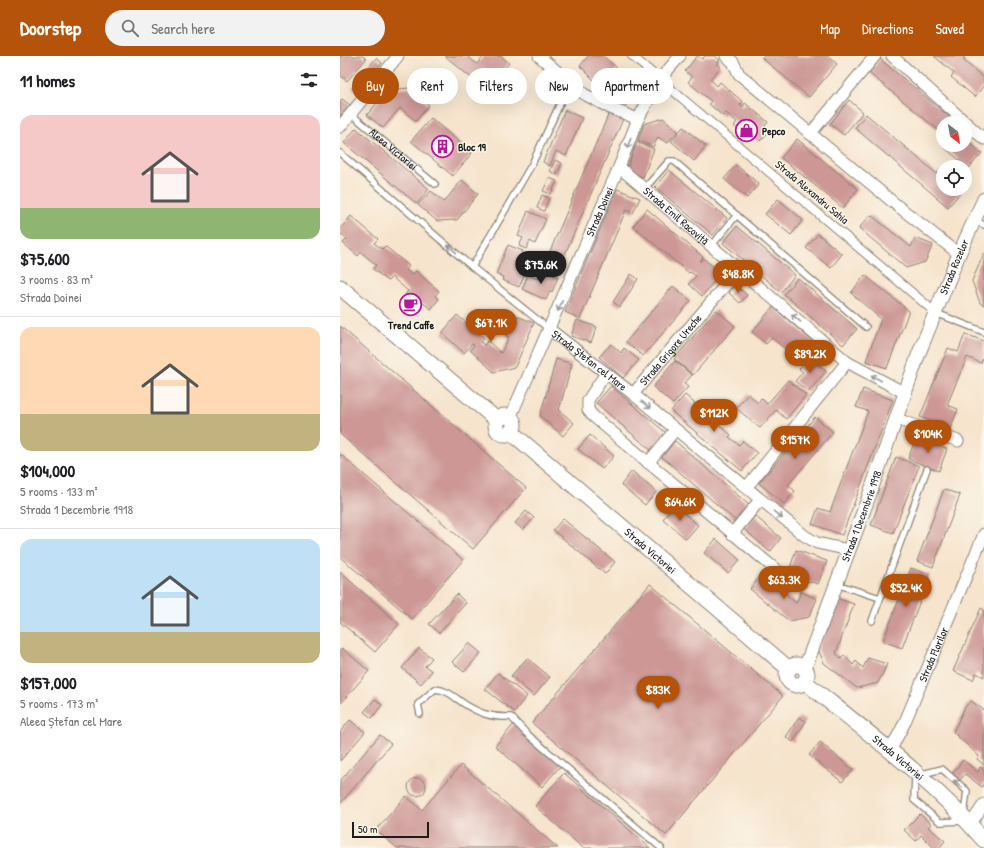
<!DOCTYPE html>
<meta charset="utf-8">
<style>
:root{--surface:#fff;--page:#f2f2f2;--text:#202124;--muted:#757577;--line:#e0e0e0;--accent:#b45309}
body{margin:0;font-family:"Patrick Hand",sans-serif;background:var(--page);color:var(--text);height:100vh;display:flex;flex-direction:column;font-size:15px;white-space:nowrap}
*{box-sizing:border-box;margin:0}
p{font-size:13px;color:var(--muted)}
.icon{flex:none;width:22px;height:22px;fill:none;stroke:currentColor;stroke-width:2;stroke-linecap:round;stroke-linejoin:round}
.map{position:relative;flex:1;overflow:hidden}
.side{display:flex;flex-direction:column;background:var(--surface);width:340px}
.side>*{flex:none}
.top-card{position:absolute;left:12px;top:12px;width:380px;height:36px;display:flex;gap:8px}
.needle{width:26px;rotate:149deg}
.buttons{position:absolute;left:596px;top:60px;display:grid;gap:8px}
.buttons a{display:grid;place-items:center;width:36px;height:36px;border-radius:50%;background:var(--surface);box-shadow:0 4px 16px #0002;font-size:20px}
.scale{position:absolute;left:12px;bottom:10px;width:77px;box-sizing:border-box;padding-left:4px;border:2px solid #1c1c1c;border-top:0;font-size:11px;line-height:14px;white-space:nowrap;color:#1c1c1c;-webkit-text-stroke:3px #fbf7ec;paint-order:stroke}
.price{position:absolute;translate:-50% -34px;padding:0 9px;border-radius:14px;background:var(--accent);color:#fff;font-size:13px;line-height:26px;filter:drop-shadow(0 1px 2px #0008)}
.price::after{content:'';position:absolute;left:50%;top:24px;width:12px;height:9px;margin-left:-6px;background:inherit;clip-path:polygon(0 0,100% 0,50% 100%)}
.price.on{background:#222;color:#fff}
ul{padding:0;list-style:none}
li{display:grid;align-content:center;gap:8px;height:212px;padding:0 20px}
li+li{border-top:1px solid var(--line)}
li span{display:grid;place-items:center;height:124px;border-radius:12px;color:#555}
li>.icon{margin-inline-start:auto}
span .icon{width:72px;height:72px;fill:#fffc;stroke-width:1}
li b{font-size:17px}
h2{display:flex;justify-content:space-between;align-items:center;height:48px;padding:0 20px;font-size:17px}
.chip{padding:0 14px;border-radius:18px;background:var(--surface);box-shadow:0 4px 16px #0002;font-size:14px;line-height:36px}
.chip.on{background:var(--accent);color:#fff}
header{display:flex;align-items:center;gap:24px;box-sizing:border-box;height:56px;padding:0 20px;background:var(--accent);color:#fff}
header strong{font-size:19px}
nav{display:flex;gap:22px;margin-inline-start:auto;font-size:14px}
.search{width:280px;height:36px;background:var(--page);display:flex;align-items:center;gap:10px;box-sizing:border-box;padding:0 14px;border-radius:22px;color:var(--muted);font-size:15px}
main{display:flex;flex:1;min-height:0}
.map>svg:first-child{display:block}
.building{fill:#cc9795}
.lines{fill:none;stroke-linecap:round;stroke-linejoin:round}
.service-casing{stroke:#898074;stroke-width:8}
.pedestrian-casing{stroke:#898074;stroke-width:10}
.minor-casing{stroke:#898074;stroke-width:13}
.tertiary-casing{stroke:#898074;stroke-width:15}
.secondary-casing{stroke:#898074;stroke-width:17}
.service{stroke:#fff;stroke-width:5.5}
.pedestrian{stroke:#fff;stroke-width:8}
.minor{stroke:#fff;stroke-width:11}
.tertiary{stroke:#fff;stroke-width:13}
.secondary{stroke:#fff;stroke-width:15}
.oneway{stroke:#999}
.labels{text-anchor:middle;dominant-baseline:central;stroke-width:3;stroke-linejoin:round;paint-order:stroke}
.poi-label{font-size:11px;font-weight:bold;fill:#1c1c1c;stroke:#fbf7ec;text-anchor:start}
.street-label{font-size:11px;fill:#1c1c1c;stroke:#fbf7ec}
</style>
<header>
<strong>Doorstep</strong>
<div class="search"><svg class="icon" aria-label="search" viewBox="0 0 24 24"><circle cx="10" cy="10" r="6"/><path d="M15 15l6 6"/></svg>Search here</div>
<nav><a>Map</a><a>Directions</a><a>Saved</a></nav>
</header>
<main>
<section class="side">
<h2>11 homes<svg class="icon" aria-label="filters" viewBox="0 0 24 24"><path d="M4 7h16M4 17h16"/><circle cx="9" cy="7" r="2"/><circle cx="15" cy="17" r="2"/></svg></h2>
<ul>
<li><span style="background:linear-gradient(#f6c9c9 75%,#8fb573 0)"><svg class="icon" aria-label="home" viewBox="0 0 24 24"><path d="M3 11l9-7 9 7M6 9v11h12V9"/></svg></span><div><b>$75,600</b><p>3 rooms · 83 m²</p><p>Strada Doinei</p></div></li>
<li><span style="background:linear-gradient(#ffd9b3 70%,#c2b280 0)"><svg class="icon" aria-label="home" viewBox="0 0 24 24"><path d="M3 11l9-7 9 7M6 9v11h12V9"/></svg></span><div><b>$104,000</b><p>5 rooms · 133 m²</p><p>Strada 1 Decembrie 1918</p></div></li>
<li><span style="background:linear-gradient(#bfe0f5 75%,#c2b280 0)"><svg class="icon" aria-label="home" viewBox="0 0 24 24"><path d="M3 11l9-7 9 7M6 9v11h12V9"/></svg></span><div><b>$157,000</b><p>5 rooms · 173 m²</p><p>Aleea Ștefan cel Mare</p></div></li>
</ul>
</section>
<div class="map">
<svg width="644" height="792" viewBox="0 0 644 792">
<rect width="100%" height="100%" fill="#fbf7ec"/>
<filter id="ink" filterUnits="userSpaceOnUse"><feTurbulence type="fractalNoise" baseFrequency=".025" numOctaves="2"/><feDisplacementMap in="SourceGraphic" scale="8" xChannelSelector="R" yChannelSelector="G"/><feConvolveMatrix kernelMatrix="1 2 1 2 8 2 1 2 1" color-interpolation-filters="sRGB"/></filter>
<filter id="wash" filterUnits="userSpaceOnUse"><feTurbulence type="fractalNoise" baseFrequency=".012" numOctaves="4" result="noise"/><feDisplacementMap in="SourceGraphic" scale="16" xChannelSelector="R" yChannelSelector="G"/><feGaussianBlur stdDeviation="0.9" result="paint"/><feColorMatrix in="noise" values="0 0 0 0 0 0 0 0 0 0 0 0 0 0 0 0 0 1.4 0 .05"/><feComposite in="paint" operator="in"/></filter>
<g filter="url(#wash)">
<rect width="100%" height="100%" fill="#f6e4cc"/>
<g id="blocks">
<path class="building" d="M0 0H23L26 3 7 25 0 19Z
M105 0H127L137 8 144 0H161L169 7 155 23 167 33 158 44Z
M248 0H263L277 12 275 14 279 18 266 32 260 27 259 29 240 10Z
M357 0 362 3 365 0H375L380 4 377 8 381 11 370 23 377 30 380 26 403 46 400 49 402 51 405 47 428 66 425 70 430 75 420 85 412 78 408 82 394 70 397 66 386 57 383 60 369 48 371 45 348 26 352 21 345 15Z
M423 0H488L497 8 469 41 422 2Z
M594 0H622L625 3 624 5 644 22V29L635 41 611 21 614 17Z
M36 2 42 7 18 37 12 32Z
M540 3 617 67H603V78L529 17Z
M281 18 297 31 287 49H284L282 52 265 45 268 39 265 37 271 27 273 28Z
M69 32 89 49 76 65 60 52 43 72 27 59 48 34Z
M2 43 10 49 0 60V45Z
M509 44 523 56 504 79 490 68Z
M225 54 242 62 226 100 216 95 210 110 203 106Z
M269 57 283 63 216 219 202 214Z
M526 58 597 118 599 116 603 120V133H619L622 135 608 151 515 72Z
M91 62 132 97 113 120 71 85Z
M323 62 338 75 327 87 318 81 313 91 298 84 304 68Z
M343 71 366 90 354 105 331 85Z
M16 72 89 133 77 148 4 87Z
M457 83 518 133 503 152 441 102Z
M625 83 642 97 629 112 605 92 608 89H625Z
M297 86 314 93 303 121 286 115Z
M215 104 222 107 217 119 210 115Z
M396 109 419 128 407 142 384 123Z
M329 114 387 162 373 179 315 131Z
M209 122 217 125 211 138 203 135Z
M122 124 138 138 117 164 97 165 78 149 91 135 104 146Z
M277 133 300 142 293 157 286 154 240 263 225 256Z
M202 139 209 142 204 155 197 152Z
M438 143 463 164 451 179 425 158Z
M307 153 363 201 360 206 363 202 381 217 362 240 349 228 356 220 350 216 349 217 293 170Z
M188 155 206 163 195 188 190 185 186 193 179 190 183 182 178 180Z
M531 159 571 191 575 182 593 189 585 206 566 212 519 172Z
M11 160 38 183 34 187 42 193 45 190 69 210 66 214 72 219 76 215 99 235 95 240 99 243 91 253 83 247 79 251 65 239 68 235 52 221 48 225 33 213 36 209 21 196 18 200 3 187 7 183 0 177V173Z
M397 170 455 219 441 236 383 187Z
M478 178 502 198 491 212 466 192Z
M168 189 183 195 176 211 186 215 179 231 162 224 163 221 156 218Z
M644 197V249L640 247 632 225Z
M202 215 218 221 212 236 210 235 206 244 182 233 188 219 198 223Z
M291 218 298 223 280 251 273 246Z
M525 219 569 255 547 312 526 305 541 263 511 237Z
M458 222 517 273 503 289 444 238Z
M395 229 407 239 400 247 389 237Z
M333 230 351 245 303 300 286 286Z
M433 251 477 289 462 307 432 282 426 288 412 276Z
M376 254 395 270 353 319 334 303Z
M117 259 144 282 141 286 144 289 148 285 161 297 169 281 166 280 175 259 194 267 175 311 154 316 130 294 134 289 132 288 124 297 102 277Z
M237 264 257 271 251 287 231 280Z
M0 270 186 432 133 493 0 378Z
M625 278 644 285V299L641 307 627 301 607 349 618 353 610 373 580 361 608 292 618 296Z
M271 288 281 297 284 292 299 304 283 322 259 301Z
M470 301 486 315 468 336 455 325 463 316 459 313Z
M216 303 232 308 219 354 234 367 223 380 200 360Z
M335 305 352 319 344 328 348 331 333 348 313 331Z
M448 324 466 339 446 363 436 354 420 372 396 352 408 338 418 347 421 342 427 348Z
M271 330 326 377 312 395 256 347Z
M523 333 553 344 502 479 472 468 478 452 490 456 528 355 516 351Z
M345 339 391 379 389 381 399 389 403 385 417 397 402 415 331 355Z
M475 361 493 376 448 429 455 435 444 448 419 427Z
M250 379 274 400 262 413 238 393Z
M576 381 607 393 599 415 568 403Z
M335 385 409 449 396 465 322 401Z
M0 398 123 504 72 563 0 501Z
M556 401 579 410 553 477 531 469Z
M292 415 316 436 305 449 281 429Z
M604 433 620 439 593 511 577 505Z
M334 449 358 469 346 483 323 463Z
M186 455 194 462 183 474 175 467Z
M415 460 441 482 430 496 404 473Z
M223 463 275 506 265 518 213 474Z
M376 483 400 504 388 517 364 497Z
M456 494 487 505 478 528 461 523 463 517 450 512Z
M571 512 590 519 562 592 543 585Z
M0 516 59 568 35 596 0 566Z
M422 518 456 547 461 536 477 543 469 561 449 565 410 533Z
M310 528 443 640 326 779 192 667Z
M117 538 126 547 99 577 89 568Z
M496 542 514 548 496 597 501 603 504 599 513 609 516 605 523 612 528 602 547 608 538 627 517 632 484 607 478 593Z
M641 552 644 554V621L636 617 633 624 613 615Z
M129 587 141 597 124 616 112 606Z
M2 592 29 615 0 648V594Z
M79 592 92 602 85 610 92 615 81 628 62 612Z
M187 602 210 621 194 640 171 620Z
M158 617 187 640 174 656 145 633Z
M35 643 42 649 32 662 24 656Z
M631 645 644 654V709L637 703 639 700 613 676 625 651Z
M459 661 466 665 453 686 446 681Z
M10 664 25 676 0 705V676Z
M176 666 223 707 202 731 155 690Z
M40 679 51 688 0 748V725Z
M480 686 513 714 502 726 469 699Z
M623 704 638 716 640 711 644 714V726L642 731 625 718 619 725 611 719Z
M121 709 218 792H57L36 774 66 740 82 754Z
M224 717 310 792H243L195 750Z
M68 731a9 9 0 1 1 18 0a9 9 0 1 1-18 0Z
M580 758 591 768 588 771 605 785 599 792H594L581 779 576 785 564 774Z"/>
</g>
</g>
<g filter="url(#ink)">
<use href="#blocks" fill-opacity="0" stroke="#898074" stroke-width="1"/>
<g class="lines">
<defs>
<g id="service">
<path id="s1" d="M11 58 95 128"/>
<path d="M0 97 132 211 209 273"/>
<path d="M305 132 329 105H334L526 271"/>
<path d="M634 164 644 169"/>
<path d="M372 189 397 159"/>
<path d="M132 211 192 108 230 26"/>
<path d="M596 257 644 276"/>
<path d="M496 528 540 542"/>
<path d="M532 565 587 413"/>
<path d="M80 658 78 648 95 633C107 634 113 640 123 647 138 657 152 662 171 661L186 677 321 792"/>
<path d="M582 718 602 713 627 735 624 758"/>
<path d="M575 720 574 744 600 766 623 765"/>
</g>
<path id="pedestrian" d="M292 0 596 257"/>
<g id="minor">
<path d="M199 0 244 38 270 52 298 63"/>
<path d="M386 0 393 6 399 18 554 147 619 198"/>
<path d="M552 0 644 83"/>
<path d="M0 71 58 0"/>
<path d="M470 78 535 0"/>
<path id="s2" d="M279 111 507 306 565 337"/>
<path id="s3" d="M209 273 293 338 465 480 477 487 509 494"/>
<path d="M266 317 248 344V354L253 360 441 518 460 528"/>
<path id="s4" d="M293 338 399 213"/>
<path id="s5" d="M170 362 279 111 298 63 321 22 340 0"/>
<path d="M557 363 618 385"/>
<path d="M308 407 335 374"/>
<path d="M406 432 507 306"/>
<path d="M392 478 420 444"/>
<path id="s6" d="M550 695 564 668 644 478"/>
<path d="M630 769 644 748"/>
</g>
<g id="tertiary">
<path id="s7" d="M465 612 528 443 579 297 619 198 644 143"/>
</g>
<g id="secondary">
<path d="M0 231 158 365"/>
<circle cx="165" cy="369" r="9"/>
<path id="s8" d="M171 376 449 613"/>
<circle cx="457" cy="619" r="10"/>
<path id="s9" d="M465 626C527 676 592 724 644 784"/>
</g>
</defs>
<use href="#service" class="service-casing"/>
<use href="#pedestrian" class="pedestrian-casing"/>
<use href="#minor" class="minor-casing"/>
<use href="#tertiary" class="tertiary-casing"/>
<use href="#secondary" class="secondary-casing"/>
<use href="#service" class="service"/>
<use href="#pedestrian" class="pedestrian"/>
<use href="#minor" class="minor"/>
<use href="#tertiary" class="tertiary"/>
<use href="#secondary" class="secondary"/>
</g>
<defs><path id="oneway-shaft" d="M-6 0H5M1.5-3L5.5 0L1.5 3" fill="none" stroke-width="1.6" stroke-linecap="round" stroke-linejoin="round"/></defs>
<g class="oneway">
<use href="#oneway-shaft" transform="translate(289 87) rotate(111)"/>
<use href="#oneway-shaft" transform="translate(112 193) rotate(-139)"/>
<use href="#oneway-shaft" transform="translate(220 250) rotate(113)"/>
<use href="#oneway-shaft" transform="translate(456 262) rotate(-139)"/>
<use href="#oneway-shaft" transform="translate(536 322) rotate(-152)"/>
<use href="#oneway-shaft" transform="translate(306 349) rotate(40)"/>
<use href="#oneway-shaft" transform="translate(438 459) rotate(40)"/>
<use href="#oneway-shaft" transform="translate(618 728) rotate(-139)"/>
</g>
</g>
<defs>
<symbol id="shop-ring" viewBox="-11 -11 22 22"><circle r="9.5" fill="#fbf7ec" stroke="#b5179e" stroke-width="1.5"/><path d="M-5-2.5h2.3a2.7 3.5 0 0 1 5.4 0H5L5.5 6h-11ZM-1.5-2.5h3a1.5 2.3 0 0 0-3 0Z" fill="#b5179e"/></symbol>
<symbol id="building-ring" viewBox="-11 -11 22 22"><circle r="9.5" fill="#fbf7ec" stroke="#b5179e" stroke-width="1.5"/><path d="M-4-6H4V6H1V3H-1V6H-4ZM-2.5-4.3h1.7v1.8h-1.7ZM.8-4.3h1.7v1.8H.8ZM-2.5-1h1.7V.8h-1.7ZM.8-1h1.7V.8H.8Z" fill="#b5179e"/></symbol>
<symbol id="cafe-ring" viewBox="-11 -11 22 22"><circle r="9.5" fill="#fbf7ec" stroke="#b5179e" stroke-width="1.5"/><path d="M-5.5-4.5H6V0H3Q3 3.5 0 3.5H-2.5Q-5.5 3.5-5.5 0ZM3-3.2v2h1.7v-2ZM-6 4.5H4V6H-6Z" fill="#b5179e"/></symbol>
</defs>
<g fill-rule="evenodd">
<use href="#shop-ring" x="394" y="62" width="25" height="25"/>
<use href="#building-ring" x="90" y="78" width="25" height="25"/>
<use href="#cafe-ring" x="58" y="236" width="25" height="25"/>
</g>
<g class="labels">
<g class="poi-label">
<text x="422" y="75">Pepco</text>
<text x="118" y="91">Bloc 19</text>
<text x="71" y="269" text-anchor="middle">Trend Caffe</text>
</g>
<g class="street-label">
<text stroke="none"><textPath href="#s1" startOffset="55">Aleea Victoriei</textPath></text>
<text transform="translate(472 136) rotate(40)">Strada Alexandru Sahia</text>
<text stroke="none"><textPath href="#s5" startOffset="225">Strada Doinei</textPath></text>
<text stroke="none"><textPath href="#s2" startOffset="75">Strada Emil Racoviță</textPath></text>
<text stroke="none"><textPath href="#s7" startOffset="428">Strada Rozelor</textPath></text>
<text stroke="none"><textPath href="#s4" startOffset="58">Strada Grigore Ureche</textPath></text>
<text stroke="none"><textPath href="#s3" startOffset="51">Strada Ștefan cel Mare</textPath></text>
<text stroke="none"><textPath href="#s7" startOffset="162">Strada 1 Decembrie 1918</textPath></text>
<text stroke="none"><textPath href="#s8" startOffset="183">Strada Victoriei</textPath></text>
<text stroke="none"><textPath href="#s6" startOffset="106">Strada Florilor</textPath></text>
<text stroke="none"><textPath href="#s9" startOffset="120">Strada Victoriei</textPath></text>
</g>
</g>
</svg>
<div class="buttons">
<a><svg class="needle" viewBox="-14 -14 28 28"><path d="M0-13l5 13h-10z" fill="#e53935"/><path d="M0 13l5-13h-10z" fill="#757577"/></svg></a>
<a><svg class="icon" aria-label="locate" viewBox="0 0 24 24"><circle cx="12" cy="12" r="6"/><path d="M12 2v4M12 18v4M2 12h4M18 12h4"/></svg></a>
</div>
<div class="scale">50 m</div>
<b class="price on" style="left:201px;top:229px">$75.6K</b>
<b class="price" style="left:398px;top:238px">$48.8K</b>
<b class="price" style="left:151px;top:287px">$67.1K</b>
<b class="price" style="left:470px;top:318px">$89.2K</b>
<b class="price" style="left:374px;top:377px">$112K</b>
<b class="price" style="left:588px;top:398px">$104K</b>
<b class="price" style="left:455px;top:404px">$157K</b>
<b class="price" style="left:340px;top:466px">$64.6K</b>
<b class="price" style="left:444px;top:544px">$63.3K</b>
<b class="price" style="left:566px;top:552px">$52.4K</b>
<b class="price" style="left:318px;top:654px">$83K</b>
<div class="top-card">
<a class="chip on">Buy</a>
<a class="chip">Rent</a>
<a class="chip">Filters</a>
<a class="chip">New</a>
<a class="chip">Apartment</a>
</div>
</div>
</main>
